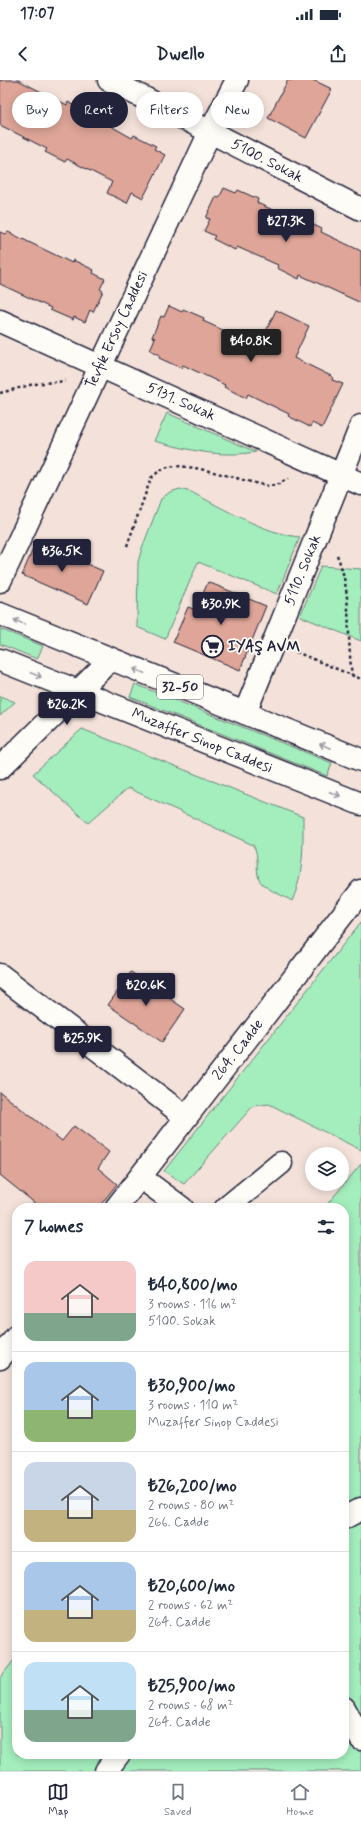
<!DOCTYPE html>
<meta charset="utf-8">
<style>
:root{--surface:#fff;--page:#f6f6f7;--text:#1f2937;--muted:#747a83;--line:#e0e1e3;--accent:#22223b}
body{margin:0;font-family:Mynerve,sans-serif;background:var(--page);color:var(--text);height:100vh;display:flex;flex-direction:column;font-size:15px;white-space:nowrap}
*{box-sizing:border-box;margin:0}
p{font-size:13px;color:var(--muted)}
.icon{flex:none;width:22px;height:22px;fill:none;stroke:currentColor;stroke-width:2;stroke-linecap:round;stroke-linejoin:round}
.map{position:relative;flex:1;overflow:hidden}
.details{position:absolute;left:12px;top:1123px;width:337px;height:556px;display:flex;flex-direction:column;background:var(--surface);border-radius:16px;box-shadow:0 2px 10px #0003}
.details>*{flex:none}
.hud{position:absolute;left:12px;top:12px;width:337px;height:36px;display:flex;gap:8px}
.fabs{position:absolute;left:305px;top:1067px;display:grid;gap:8px}
.fabs a{display:grid;place-items:center;width:44px;height:44px;border-radius:50%;background:var(--surface);box-shadow:0 2px 10px #0003;font-size:20px}
.price{position:absolute;translate:-50% -34px;padding:0 9px;border-radius:4px;background:var(--accent);color:#fff;font-size:13px;line-height:26px;filter:drop-shadow(0 1px 2px #0008)}
.price::after{content:'';position:absolute;left:50%;top:24px;width:12px;height:9px;margin-left:-6px;background:inherit;clip-path:polygon(0 0,100% 0,50% 100%)}
.price.active{background:#222;color:#fff}
ul{padding:0;list-style:none}
li{display:flex;align-items:center;gap:12px;height:100px;padding:0 12px}
li+li{border-top:1px solid var(--line)}
li span{display:grid;place-items:center;flex:none;width:112px;height:80px;border-radius:12px;color:#555}
li>.icon{margin-inline-start:auto}
span .icon{width:48px;height:48px;fill:#fffc;stroke-width:1}
li b{font-size:17px}
h2{display:flex;justify-content:space-between;align-items:center;height:48px;padding:0 12px;font-size:17px}
.chip{padding:0 14px;border-radius:18px;background:var(--surface);box-shadow:0 2px 10px #0003;font-size:14px;line-height:36px}
.chip.active{background:var(--accent);color:#fff}
.status{display:flex;justify-content:space-between;align-items:center;height:28px;padding:0 20px;background:var(--surface);direction:ltr}
.status svg{height:11px;fill:currentColor}
header{display:flex;justify-content:space-between;align-items:center;height:52px;padding:0 12px;background:var(--surface);font-size:18px;font-weight:700}
.tabs{display:flex;justify-content:space-around;align-items:center;height:56px;border-top:1px solid var(--line);background:var(--surface);font-size:11px;color:var(--muted)}
.tabs a{display:grid;justify-items:center;gap:2px}
.tabs .active{color:var(--accent)}
.map>svg:first-child{display:block}
.green{fill:#a4eebd;stroke:#63887c}
.building{fill:#dea598;stroke:#22223b}
.lines{fill:none;stroke-linecap:round;stroke-linejoin:round}
.minor-casing{stroke:#22223b;stroke-width:25}
.major-casing{stroke:#22223b;stroke-width:25}
.path{stroke:#22223b;stroke-width:2.5;stroke-dasharray:3 3;stroke-linecap:butt}
.minor{stroke:#fdfcf7;stroke-width:22}
.major{stroke:#fdfcf7;stroke-width:22}
.oneway{stroke:#9a9aa2}
.labels{text-anchor:middle;dominant-baseline:central;stroke-width:3.5;stroke-linejoin:round;paint-order:stroke}
.shield{fill:#fdfcf7;stroke:#646373;stroke-width:1}
.shield-label{font-size:14px;font-weight:bold;fill:#22223b}
.street-label{font-size:15px;fill:#22223b;stroke:#fdfcf7}
.poi-label{font-size:15px;font-weight:bold;fill:#22223b;stroke:#fdfcf7;text-anchor:start}
</style>
<div class="status"><b>17:07</b><svg viewBox="0 0 49 12"><path d="M0 12V9h3v3zM5 12V6h3v6zM10 12V3h3v9zM15 12V0h3v12zM26 1h20v11H26zM47 4h2v5h-2z"/></svg></div>
<header><svg class="icon" aria-label="back" viewBox="0 0 24 24"><path d="M15 5l-7 7 7 7"/></svg>Dwello<svg class="icon" aria-label="share" viewBox="0 0 24 24"><path d="M12 15V3M7 8l5-5 5 5M5 13v7h14v-7"/></svg></header>
<div class="map">
<svg width="361" height="1691" viewBox="0 0 361 1691">
<rect width="100%" height="100%" fill="#f4e2da"/>
<filter id="ink" filterUnits="userSpaceOnUse"><feTurbulence type="fractalNoise" baseFrequency=".025" numOctaves="2"/><feDisplacementMap in="SourceGraphic" scale="8" xChannelSelector="R" yChannelSelector="G"/><feConvolveMatrix kernelMatrix="1 2 1 2 8 2 1 2 1" color-interpolation-filters="sRGB"/></filter>
<g filter="url(#ink)">
<path class="green" d="M167 333 256 372C218 378 190 370 154 361Z
M180 409 191 412C223 428 265 454 300 457L277 514 198 482 165 559 137 547 138 482 142 468 161 419 170 412Z
M321 486 361 489V561L300 536Z
M0 549 43 566 37 579 0 564Z
M135 604 332 683 327 696 130 617Z
M0 616 15 622 0 636Z
M82 649 303 737C303 766 304 794 292 821 284 816 262 808 259 799 255 788 260 776 253 765L128 708 88 743 33 694Z
M361 842V1070L269 1024 253 1026 184 1104 164 1091Z
M361 1084V1691H0V1598L17 1576V1674H344V1128H324Z"/>
<path class="building" d="M0 0H18L67 25 68 22 132 58 134 55 156 66 154 69 165 75 143 118 132 112 127 123 107 113 112 102 67 79 65 82 45 72 47 69 0 45Z
M288 0H313L332 9 306 58 268 38Z
M224 108 236 113 238 110 258 119 257 123 300 142 301 139 322 149 321 152 361 171V223L300 195 299 199 277 188 278 185 237 167 235 170 213 159 215 156 204 151 210 139 206 138 216 117 219 118Z
M0 152 6 154 8 152 72 183 73 180 94 190 93 193 105 199 100 209 103 211 93 232 90 230 85 242 74 237 73 240 50 230 51 228 0 204Z
M169 226 182 232 183 229 204 238 203 241 247 261 248 258 260 264 276 230 309 246 294 278 333 297 332 300 343 304 322 348 312 343 310 347 288 336 289 334 248 314 246 318 224 307 225 305 183 285 181 288 159 278 160 275 150 270 155 258 152 257 161 236 164 237Z
M36 462 103 491 88 524 22 495Z
M208 502 266 526 240 590 173 562 188 527 196 530Z
M131 892 185 929 162 962 108 925Z
M0 1012 62 1061 74 1046 109 1072 98 1088 117 1104 98 1128H41L0 1095Z"/>
<g class="lines">
<defs>
<path id="minor" d="M109 0 361 129
M0 241 361 404
M0 501 210 52 237 0
M245 633 361 346
M0 688 111 579
M0 895 186 1037
M140 1097 182 1128
M116 1128 361 811
M226 1128 281 1083
M0 1278 17 1256
M344 1438 361 1429
M344 1628 361 1659
M106 1691 119 1674"/>
<path id="major" d="M0 534 361 680
M0 580 361 724"/>
</defs>
<use href="#minor" class="minor-casing"/>
<use href="#major" class="major-casing"/>
<path class="path" d="M0 313 34 304 66 301
M127 466 151 398C157 393 162 388 169 387 191 382 244 402 269 406L279 404 288 398
M337 475C353 514 346 554 352 595
M296 572 361 599"/>
<use href="#minor" class="minor"/>
<use href="#major" class="major"/>
</g>
<defs><path id="oneway-shaft" d="M-6 0H5M1.5-3L5.5 0L1.5 3" fill="none" stroke-width="1.6" stroke-linecap="round" stroke-linejoin="round"/></defs>
<g class="oneway">
<use href="#oneway-shaft" transform="translate(19 542) rotate(-158)"/>
<use href="#oneway-shaft" transform="translate(139 591) rotate(-158)"/>
<use href="#oneway-shaft" transform="translate(36 595) rotate(22)"/>
<use href="#oneway-shaft" transform="translate(325 666) rotate(-158)"/>
<use href="#oneway-shaft" transform="translate(335 714) rotate(21)"/>
</g>
</g>
<defs>
<symbol id="supermarket-ring" viewBox="-11 -11 22 22"><circle r="9.5" fill="#fdfcf7" stroke="#22223b" stroke-width="1.5"/><path d="M-6-5.5h2.5l.6 2H6L4.5 2H-2.5L-4.4-4H-6ZM-1.5 3.2a1.3 1.3 0 1 0 .1 0ZM3 3.2a1.3 1.3 0 1 0 .1 0Z" fill="#22223b"/></symbol>
</defs>
<g fill-rule="evenodd">
<use href="#supermarket-ring" x="200" y="554" width="25" height="25"/>
</g>
<g class="labels">
<rect class="shield" x="157" y="595" width="46" height="24" rx="3"/>
<g class="shield-label">
<text x="180" y="607">32-50</text>
</g>
<g class="street-label">
<text transform="translate(267 81) rotate(27)">5100. Sokak</text>
<text transform="translate(117 250) rotate(-65)">Tevfik Ersoy Caddesi</text>
<text transform="translate(181 322) rotate(24)">5131. Sokak</text>
<text transform="translate(303 490) rotate(-68)">5110. Sokak</text>
<text transform="translate(202 661) rotate(22)">Muzaffer Sinop Caddesi</text>
<text transform="translate(238 970) rotate(-52)">264. Cadde</text>
</g>
<g class="poi-label">
<text x="228" y="567">IYAŞ AVM</text>
</g>
</g>
</svg>
<div class="fabs">
<a><svg class="icon" aria-label="layers" viewBox="0 0 24 24"><path d="M12 4l9 5-9 5-9-5zM3 14l9 5 9-5"/></svg></a>
</div>
<b class="price" style="left:286px;top:163px">₺27.3K</b>
<b class="price active" style="left:251px;top:283px">₺40.8K</b>
<b class="price" style="left:62px;top:493px">₺36.5K</b>
<b class="price" style="left:221px;top:546px">₺30.9K</b>
<b class="price" style="left:67px;top:646px">₺26.2K</b>
<b class="price" style="left:146px;top:927px">₺20.6K</b>
<b class="price" style="left:83px;top:980px">₺25.9K</b>
<div class="hud">
<a class="chip">Buy</a>
<a class="chip active">Rent</a>
<a class="chip">Filters</a>
<a class="chip">New</a>
</div>
<section class="details">
<h2>7 homes<svg class="icon" aria-label="filters" viewBox="0 0 24 24"><path d="M4 7h16M4 17h16"/><circle cx="9" cy="7" r="2"/><circle cx="15" cy="17" r="2"/></svg></h2>
<ul>
<li><span style="background:linear-gradient(#f6c9c9 65%,#7fa58c 0)"><svg class="icon" aria-label="home" viewBox="0 0 24 24"><path d="M3 11l9-7 9 7M6 9v11h12V9"/></svg></span><div><b>₺40,800/mo</b><p>3 rooms · 116 m²</p><p>5100. Sokak</p></div></li>
<li><span style="background:linear-gradient(#a9c7e8 60%,#8fb573 0)"><svg class="icon" aria-label="home" viewBox="0 0 24 24"><path d="M3 11l9-7 9 7M6 9v11h12V9"/></svg></span><div><b>₺30,900/mo</b><p>3 rooms · 110 m²</p><p>Muzaffer Sinop Caddesi</p></div></li>
<li><span style="background:linear-gradient(#c9d6e8 60%,#c2b280 0)"><svg class="icon" aria-label="home" viewBox="0 0 24 24"><path d="M3 11l9-7 9 7M6 9v11h12V9"/></svg></span><div><b>₺26,200/mo</b><p>2 rooms · 80 m²</p><p>266. Cadde</p></div></li>
<li><span style="background:linear-gradient(#a9c7e8 60%,#c2b280 0)"><svg class="icon" aria-label="home" viewBox="0 0 24 24"><path d="M3 11l9-7 9 7M6 9v11h12V9"/></svg></span><div><b>₺20,600/mo</b><p>2 rooms · 62 m²</p><p>264. Cadde</p></div></li>
<li><span style="background:linear-gradient(#bfe0f5 60%,#7fa58c 0)"><svg class="icon" aria-label="home" viewBox="0 0 24 24"><path d="M3 11l9-7 9 7M6 9v11h12V9"/></svg></span><div><b>₺25,900/mo</b><p>2 rooms · 68 m²</p><p>264. Cadde</p></div></li>
</ul>
</section>
</div>
<nav class="tabs">
<a class="active"><svg class="icon" aria-label="map" viewBox="0 0 24 24"><path d="M3 6l6-2 6 2 6-2v14l-6 2-6-2-6 2zM9 4v14M15 6v14"/></svg>Map</a>
<a><svg class="icon" aria-label="saved" viewBox="0 0 24 24"><path d="M7 4h10v16l-5-4-5 4z"/></svg>Saved</a>
<a><svg class="icon" aria-label="home" viewBox="0 0 24 24"><path d="M3 11l9-7 9 7M6 9v11h12V9"/></svg>Home</a>
</nav>
